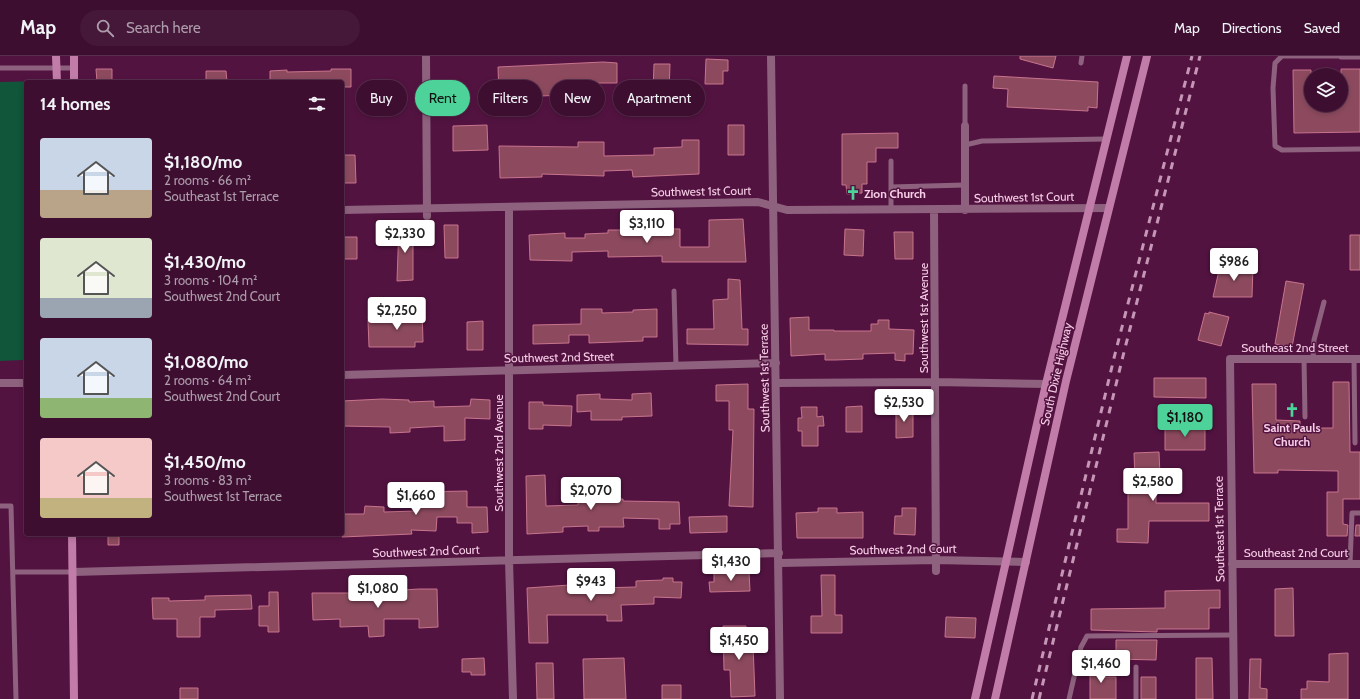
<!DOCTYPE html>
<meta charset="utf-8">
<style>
:root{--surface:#3e0e31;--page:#451739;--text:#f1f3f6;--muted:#ad9cab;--line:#572e4d;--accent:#4dd39a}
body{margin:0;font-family:Cabin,sans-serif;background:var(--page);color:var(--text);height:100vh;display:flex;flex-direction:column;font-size:15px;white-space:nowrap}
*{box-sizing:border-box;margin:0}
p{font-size:13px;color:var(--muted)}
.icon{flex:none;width:22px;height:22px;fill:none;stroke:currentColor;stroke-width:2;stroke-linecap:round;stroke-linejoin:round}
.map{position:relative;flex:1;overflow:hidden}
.panel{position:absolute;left:24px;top:24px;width:320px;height:456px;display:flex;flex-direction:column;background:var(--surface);border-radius:4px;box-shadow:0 2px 6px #0003,0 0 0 1px var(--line)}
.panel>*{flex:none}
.top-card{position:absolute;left:356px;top:24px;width:380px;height:36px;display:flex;gap:8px}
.fabs{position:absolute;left:1304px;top:12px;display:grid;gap:8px}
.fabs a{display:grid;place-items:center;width:44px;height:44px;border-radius:50%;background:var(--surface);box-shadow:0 2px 6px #0003,0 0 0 1px var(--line);font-size:20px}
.price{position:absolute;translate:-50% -34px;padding:0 9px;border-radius:4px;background:#fff;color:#222;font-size:13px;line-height:26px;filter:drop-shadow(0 1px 2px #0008)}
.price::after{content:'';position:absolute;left:50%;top:24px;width:12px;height:9px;margin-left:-6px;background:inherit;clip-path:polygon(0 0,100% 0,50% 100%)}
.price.selected{background:var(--accent);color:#111}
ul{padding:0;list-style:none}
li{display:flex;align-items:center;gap:12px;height:100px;padding:0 16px}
li span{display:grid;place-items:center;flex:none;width:112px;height:80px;border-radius:4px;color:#555}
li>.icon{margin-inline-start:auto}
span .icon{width:48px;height:48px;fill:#fffc;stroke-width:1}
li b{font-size:17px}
h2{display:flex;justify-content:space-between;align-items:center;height:48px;padding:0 16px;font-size:17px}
.tag{padding:0 14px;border-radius:18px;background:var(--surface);box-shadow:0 2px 6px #0003,0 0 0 1px var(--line);font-size:14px;line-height:36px}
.tag.selected{background:var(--accent);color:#111}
header{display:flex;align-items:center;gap:24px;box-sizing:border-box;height:56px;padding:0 20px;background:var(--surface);border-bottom:1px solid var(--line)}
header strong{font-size:19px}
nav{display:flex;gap:22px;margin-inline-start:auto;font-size:14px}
.search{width:280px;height:36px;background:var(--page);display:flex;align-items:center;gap:10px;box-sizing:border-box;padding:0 14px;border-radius:22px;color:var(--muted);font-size:15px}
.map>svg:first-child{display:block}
.green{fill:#11553a}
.building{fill:#8d4a5f;stroke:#c8748d}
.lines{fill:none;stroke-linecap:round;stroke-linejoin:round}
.lane{stroke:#8e627e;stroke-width:5}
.street{stroke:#8e627e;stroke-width:8}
.secondary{stroke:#c27ca9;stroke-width:8}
.rail{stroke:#c596b5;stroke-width:3;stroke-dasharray:7 7;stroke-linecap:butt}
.labels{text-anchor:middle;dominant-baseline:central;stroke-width:3;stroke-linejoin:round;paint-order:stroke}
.street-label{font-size:12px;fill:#f6cee6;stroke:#531341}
.poi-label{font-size:12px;font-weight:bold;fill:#f6cee6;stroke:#531341;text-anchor:start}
</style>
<header>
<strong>Map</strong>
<div class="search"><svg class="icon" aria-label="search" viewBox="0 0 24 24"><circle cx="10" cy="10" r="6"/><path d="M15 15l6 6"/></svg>Search here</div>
<nav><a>Map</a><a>Directions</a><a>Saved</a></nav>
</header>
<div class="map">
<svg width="1360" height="643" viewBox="0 0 1360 643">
<rect width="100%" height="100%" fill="#531341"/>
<path class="green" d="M45 25 26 26V302L23 304 0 305V26Z"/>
<path class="building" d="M1020 0H1056L1053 12 1020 3Z
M706 3 728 4V15H723V28H705Z
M603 6 617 7V27H592L591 38 540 40V45H524V40H499L498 11Z
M654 8H670L669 36H653Z
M96 13H112V26H97Z
M331 13H351V31H342V26H270V15L287 14V16L331 15Z
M1341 13H1360V76L1294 77 1293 14H1311V49H1341Z
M206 15H226L227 26H206Z
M994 20 1098 26 1097 52 1088 51V55L1007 51 1008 33 993 32Z
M487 69 488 94 453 95V70Z
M728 69H744V99H728Z
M898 77V92H876V106H867V128H862V137L847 138 846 129H842V78Z
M682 84H699V118L633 121 632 114 604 115V120L542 118V121L500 122 499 90 578 91V86H604V100L654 99V92L682 91Z
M342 99H355L356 127H342Z
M743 163 746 206H662V200L608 201V195L572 196V205L530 204 529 179 565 177V182H585V178L608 177V174H632V172L680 173V191H709V164Z
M399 169 413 170V224L397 225Z
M444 169H458V202H445Z
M845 173 864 174 863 200 844 199Z
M894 176H913V203H895Z
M1350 179H1360V214H1350Z
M342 181H357V203H342Z
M1220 210H1253L1252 241H1213Z
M728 223 740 224 742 273H748V289L687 288V273H714L713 244 728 243Z
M1286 225 1304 228 1292 291 1275 288Z
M404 252H422L423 286H415V291H369L368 264 404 263Z
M581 253H602V257L633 256V254L657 253V281H643V285L589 287V279H569V287L533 288V269L581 268Z
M1209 256 1229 261 1221 290 1198 284 1205 257 1209 258Z
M809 261V274H834V275H871V268H878V264H889V273L914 274 913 298H905V305L895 304V297L863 298V303L835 304H825V298L791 300 790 262Z
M483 265V294H467V266Z
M1154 322H1206V342L1154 341Z
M1333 326H1349L1350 396H1360V443H1343V468L1348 469 1347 480H1327V436H1338V415L1278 414V417H1254L1252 328H1276V364L1300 365V372H1333Z
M748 328V353H754L753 451 729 450 733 374H729V345H716V329Z
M651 337 652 360 622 361V364H591V355L577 356V339L600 338V343L632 344V338Z
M382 343 409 344V346L434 345V351L470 350 471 343 490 344V363L465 362V384L444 385V370L410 372V376L390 377V371L342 370V345Z
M529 346H543V349L572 350 571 370 543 369V373H529Z
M862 350V376H846V351Z
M801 351H817V361L823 360 824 370H818V390H802V375H798V362H802Z
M896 352H913V381L896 382Z
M1165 370H1205V394H1165Z
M1159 396 1160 420H1156V447H1209V465H1149L1148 487 1117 486V473H1128V424H1135L1134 397Z
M545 419 546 450 578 449V439L599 438V443H623V445L679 446 680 468H670V473H659V463L623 462 624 471H599V475H588V470L563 471V476L527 478 526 420Z
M467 435V451H487L488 476 472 477V467H457V461H437L436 475 411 474 412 478 342 481V458H364L365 450 384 451V456L416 455 417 436Z
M818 452H837V457L863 456V482H797L796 457 818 456Z
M902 452H916L915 479 894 478 895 460H902Z
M727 460V476L690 477 689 461Z
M1356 469H1360V480H1355Z
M108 478H119V489H108Z
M749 516 750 535 710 536 709 526H714V517Z
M821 519H835V559H842V577H811V560H822Z
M663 522H673V526H682L681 542 654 541V548L621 549 622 565H607V559H547L548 587H529L527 532 598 527V532L636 531V525L663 524Z
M1293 532 1294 580H1275V533Z
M419 533H437L438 571 419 572V563H384V580L369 581 368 570 340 571V563L313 564 312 537H349L350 543 368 542V536Z
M1220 534V552H1209V573H1157V576L1091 574V553L1165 552V535Z
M269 536H278L279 576H268V570H259V550H269Z
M251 539 252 553 215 554V561H200V581H177V563H153L152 542H169V545L205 544V540Z
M946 561 976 562 975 582 945 581Z
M723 570H746V588H753L755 640 731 641 730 614H724Z
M1116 584H1157L1156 604 1116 603Z
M1348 597V643H1301V633H1307V625L1329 626V598Z
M484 602 485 619H471V616H462V603Z
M624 602 626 643H584L583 603Z
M1196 602H1212L1213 643H1196Z
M1250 603H1261L1260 632 1267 633V643H1249Z
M1090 606H1102V621H1116V643H1090Z
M536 607H553L554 643H537Z
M1141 621H1156V643H1141Z
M662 629H681V643H662Z
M180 632H198V643H180Z"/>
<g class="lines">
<path class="lane" d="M1341 0H1282L1275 7 1273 32 1275 90 1282 94 1360 93
M1341 1H1360
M1081 7 1082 0
M0 12H74
M965 30V70
M965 89 982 85 1106 83
M891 105V154
M891 131 965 129
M674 235 676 310
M1304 303 1305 361
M1313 303 1314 284 1324 246
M1354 303 1355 387
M0 450H11L16 643
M1350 508 1352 457H1360
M13 516H73
M1136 611V643
M1069 643 1081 591 1087 580 1233 579"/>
<path class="street" d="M426 0 427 160
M771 0 780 643
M965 70V154
M509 151V504L513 643
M342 154 758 146 787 154 1108 152
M934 154 936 515
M342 319 776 307
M0 327H26
M776 327 935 326 1046 328
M779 507 936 504 1026 506
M1232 508H1360
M73 516 779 497
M1234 643 1230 303H1360"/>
<path class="secondary" d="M56 0 57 26
M74 0V26
M72 478 74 643
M975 643 1046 328 1127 0
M995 643 1066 325 1147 0"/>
<path class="rail" d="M1032 643 1115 298 1192 0
M1039 643 1123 300 1200 0"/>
</g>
<defs>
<symbol id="church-bare" viewBox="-9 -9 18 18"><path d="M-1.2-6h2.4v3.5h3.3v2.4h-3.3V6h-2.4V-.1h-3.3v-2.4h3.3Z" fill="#4dd39a" stroke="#531341" stroke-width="2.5" paint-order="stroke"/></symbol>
</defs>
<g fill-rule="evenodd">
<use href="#church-bare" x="843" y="127" width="20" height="20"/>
<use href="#church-bare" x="1282" y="344" width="20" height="20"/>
</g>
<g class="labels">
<g class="street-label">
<text transform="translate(701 135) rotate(-1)">Southwest 1st Court</text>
<text transform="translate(1024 141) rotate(-1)">Southwest 1st Court</text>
<text transform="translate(923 262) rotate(-90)">Southwest 1st Avenue</text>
<text x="1295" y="291">Southeast 2nd Street</text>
<text transform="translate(559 301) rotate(-1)">Southwest 2nd Street</text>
<text transform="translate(1056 318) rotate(-77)">South Dixie Highway</text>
<text transform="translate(764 322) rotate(-91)">Southwest 1st Terrace</text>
<text transform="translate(498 397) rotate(-90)">Southwest 2nd Avenue</text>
<text transform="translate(1219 473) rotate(-91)">Southeast 1st Terrace</text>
<text transform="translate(903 493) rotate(-1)">Southwest 2nd Court</text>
<text transform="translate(426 495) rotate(-2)">Southwest 2nd Court</text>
<text x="1296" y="496">Southeast 2nd Court</text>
</g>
<g class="poi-label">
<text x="864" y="137">Zion Church</text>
<text x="1292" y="371" text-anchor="middle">Saint Pauls<tspan x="1292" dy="14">Church</tspan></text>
</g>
</g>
</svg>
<div class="fabs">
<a><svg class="icon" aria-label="layers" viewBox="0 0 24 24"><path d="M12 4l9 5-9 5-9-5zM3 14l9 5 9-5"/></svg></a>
</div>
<b class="price" style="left:647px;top:188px">$3,110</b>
<b class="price" style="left:405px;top:198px">$2,330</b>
<b class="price" style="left:1234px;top:226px">$986</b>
<b class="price" style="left:397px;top:275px">$2,250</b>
<b class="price" style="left:904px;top:367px">$2,530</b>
<b class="price selected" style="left:1185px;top:382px">$1,180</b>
<b class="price" style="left:1153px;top:446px">$2,580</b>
<b class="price" style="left:591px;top:455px">$2,070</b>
<b class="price" style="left:416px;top:460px">$1,660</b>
<b class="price" style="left:731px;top:526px">$1,430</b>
<b class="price" style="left:591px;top:546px">$943</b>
<b class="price" style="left:378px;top:553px">$1,080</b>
<b class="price" style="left:739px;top:605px">$1,450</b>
<b class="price" style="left:1101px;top:628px">$1,460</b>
<div class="top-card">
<a class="tag">Buy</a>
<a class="tag selected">Rent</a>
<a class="tag">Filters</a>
<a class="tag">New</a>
<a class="tag">Apartment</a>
</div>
<section class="panel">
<h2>14 homes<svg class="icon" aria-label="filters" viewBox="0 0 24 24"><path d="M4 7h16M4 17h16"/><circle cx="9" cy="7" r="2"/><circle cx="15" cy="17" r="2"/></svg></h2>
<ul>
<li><span style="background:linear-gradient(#c9d6e8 65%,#b9a48a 0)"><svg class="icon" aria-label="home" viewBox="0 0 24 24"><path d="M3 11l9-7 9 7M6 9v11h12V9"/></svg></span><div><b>$1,180/mo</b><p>2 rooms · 66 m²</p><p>Southeast 1st Terrace</p></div></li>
<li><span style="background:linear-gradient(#dfe7d0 75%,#9aa5b1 0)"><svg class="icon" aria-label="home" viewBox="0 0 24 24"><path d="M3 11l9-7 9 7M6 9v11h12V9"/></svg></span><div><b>$1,430/mo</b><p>3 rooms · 104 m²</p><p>Southwest 2nd Court</p></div></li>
<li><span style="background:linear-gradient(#c9d6e8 75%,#8fb573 0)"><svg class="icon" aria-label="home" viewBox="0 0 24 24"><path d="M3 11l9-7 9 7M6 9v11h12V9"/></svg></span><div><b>$1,080/mo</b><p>2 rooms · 64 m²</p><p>Southwest 2nd Court</p></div></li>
<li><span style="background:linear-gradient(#f6c9c9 75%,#c2b280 0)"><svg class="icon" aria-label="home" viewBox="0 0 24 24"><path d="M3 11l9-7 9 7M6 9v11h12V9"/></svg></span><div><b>$1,450/mo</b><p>3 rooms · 83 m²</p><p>Southwest 1st Terrace</p></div></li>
</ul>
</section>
</div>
